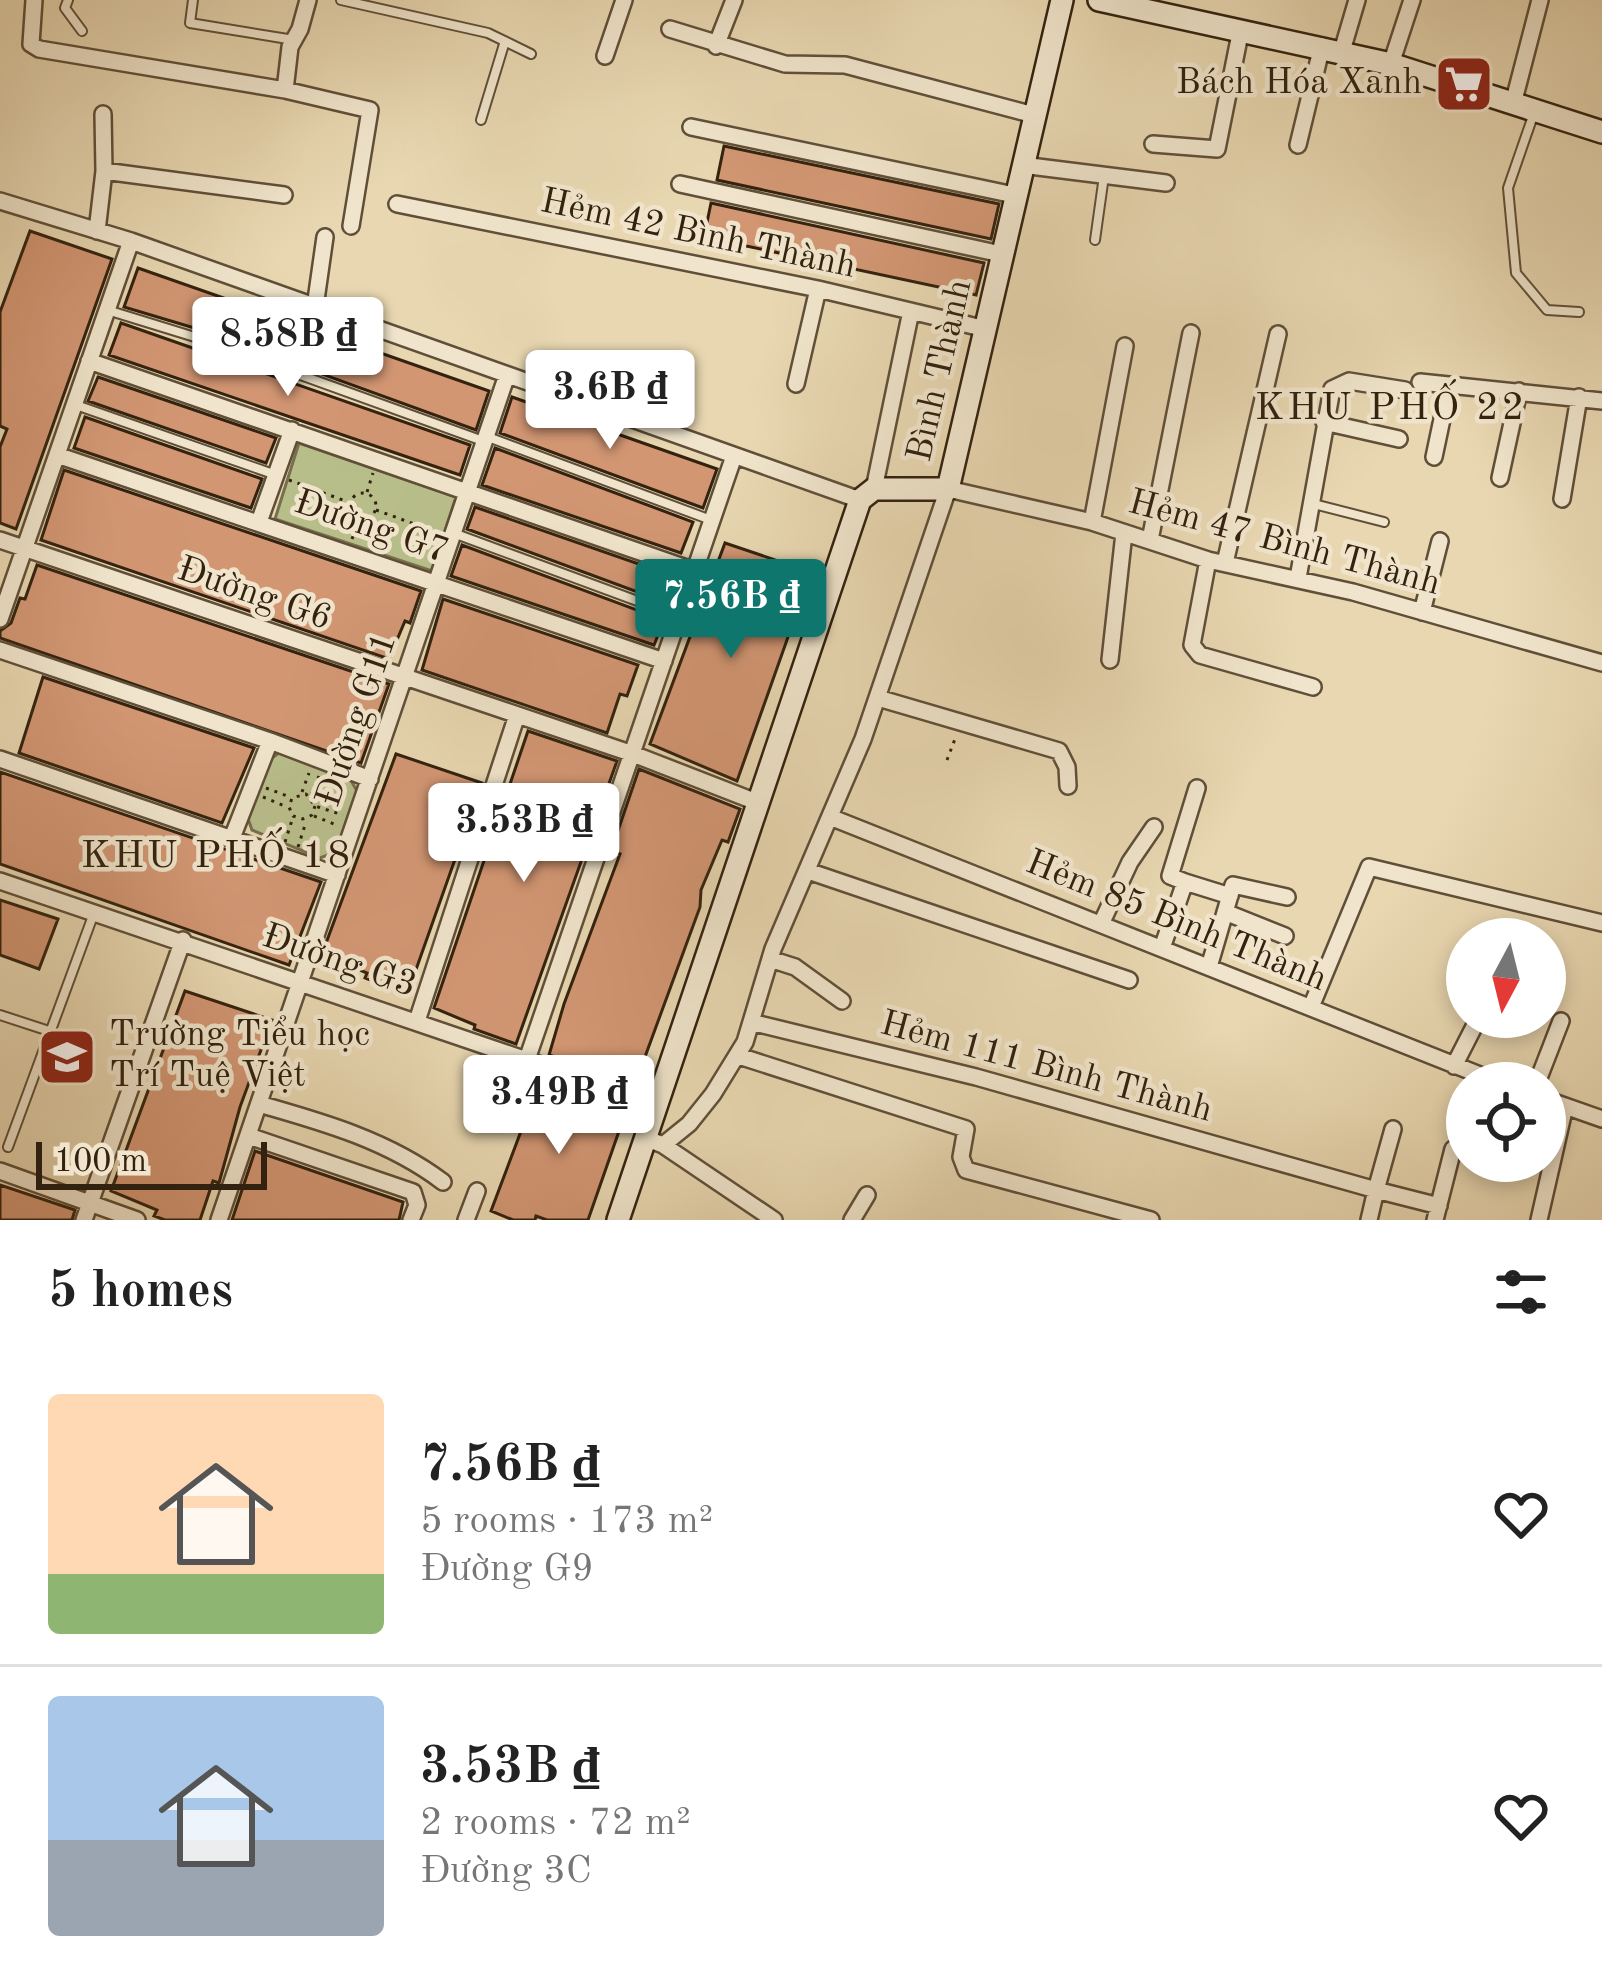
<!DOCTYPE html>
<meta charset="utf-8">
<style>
:root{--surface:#fff;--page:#f2f2f2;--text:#222;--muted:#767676;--line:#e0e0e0;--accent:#0f766e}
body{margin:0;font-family:"Old Standard TT",serif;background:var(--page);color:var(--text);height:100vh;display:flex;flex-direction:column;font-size:45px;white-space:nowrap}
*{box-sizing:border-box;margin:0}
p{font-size:39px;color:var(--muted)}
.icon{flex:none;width:66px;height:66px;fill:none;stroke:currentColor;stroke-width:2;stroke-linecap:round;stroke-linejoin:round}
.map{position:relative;height:1220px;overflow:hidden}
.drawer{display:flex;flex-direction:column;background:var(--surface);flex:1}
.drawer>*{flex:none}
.needle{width:78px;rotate:187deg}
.controls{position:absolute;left:1446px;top:918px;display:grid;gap:24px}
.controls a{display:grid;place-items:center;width:120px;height:120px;border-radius:50%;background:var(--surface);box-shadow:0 6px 18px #0003;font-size:60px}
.scale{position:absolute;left:36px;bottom:30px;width:231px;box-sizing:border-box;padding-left:12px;border:6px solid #33220f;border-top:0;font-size:33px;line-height:42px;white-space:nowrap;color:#33220f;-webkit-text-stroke:9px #f0e5cc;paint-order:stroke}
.price{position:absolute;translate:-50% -102px;padding:0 27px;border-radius:12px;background:#fff;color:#222;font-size:39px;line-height:78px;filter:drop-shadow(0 3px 6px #0008)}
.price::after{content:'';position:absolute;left:50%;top:72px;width:36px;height:27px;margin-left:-18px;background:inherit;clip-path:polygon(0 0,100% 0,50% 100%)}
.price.selected{background:var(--accent);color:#fff}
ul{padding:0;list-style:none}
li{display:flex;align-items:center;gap:36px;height:300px;padding:0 48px}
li+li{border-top:3px solid var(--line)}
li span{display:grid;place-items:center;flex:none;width:336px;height:240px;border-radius:12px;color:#555}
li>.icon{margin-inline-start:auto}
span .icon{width:144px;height:144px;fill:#fffc;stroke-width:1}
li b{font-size:51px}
h2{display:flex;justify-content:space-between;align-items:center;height:144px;padding:0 48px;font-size:51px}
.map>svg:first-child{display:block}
.green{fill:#b8be8a;stroke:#76704c;stroke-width:3}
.building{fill:#d29673;stroke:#33220f;stroke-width:3}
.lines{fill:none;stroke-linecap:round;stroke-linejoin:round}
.lane-casing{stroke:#604f38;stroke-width:12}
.street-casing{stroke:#604f38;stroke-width:20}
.secondary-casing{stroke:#33220f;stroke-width:26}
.path{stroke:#33220f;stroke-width:3;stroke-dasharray:3 6;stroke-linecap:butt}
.lane{stroke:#f0e5cc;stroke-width:8}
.street{stroke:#f0e5cc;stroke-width:15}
.secondary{stroke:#f0e5cc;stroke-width:21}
.labels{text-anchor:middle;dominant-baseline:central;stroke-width:9;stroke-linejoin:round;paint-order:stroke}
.poi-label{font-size:36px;fill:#33220f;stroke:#f0e5cc;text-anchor:end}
.street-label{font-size:36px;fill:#33220f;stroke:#f0e5cc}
.neighbourhood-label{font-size:39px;letter-spacing:3px;fill:#33220f;stroke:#f0e5cc}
</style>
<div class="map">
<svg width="1602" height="1220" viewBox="0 0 1602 1220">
<rect width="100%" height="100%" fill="#e8d7b1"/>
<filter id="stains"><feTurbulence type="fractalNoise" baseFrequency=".00167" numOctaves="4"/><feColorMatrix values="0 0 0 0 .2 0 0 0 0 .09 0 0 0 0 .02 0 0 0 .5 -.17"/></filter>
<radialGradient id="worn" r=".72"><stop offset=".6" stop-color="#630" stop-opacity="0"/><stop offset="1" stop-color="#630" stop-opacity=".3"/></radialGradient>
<path class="green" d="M299 443 456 497 432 571 275 519Z
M279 753 350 779 357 791 336 852 320 858 252 830 246 813 272 758Z"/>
<path class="building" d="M724 146 999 204 991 239 717 180Z
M711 203 984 263 976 295 704 237Z
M30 231 112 259 16 529 0 523V447L7 429 0 426V312Z
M138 268 489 391 476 430 201 330 124 307Z
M121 323 470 445 460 475 109 355Z
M98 377 276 438 266 463 88 401Z
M512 397 717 469 703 508 500 433Z
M85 417 262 479 251 508 74 448Z
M495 448 693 522 681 553 482 485Z
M64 470 421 591 410 623 405 621 389 659 41 540Z
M475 507 679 578 670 604 467 529Z
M725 543 811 572 737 781 650 744Z
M462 545 664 620 654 645 451 576Z
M37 565 389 684 361 763 0 638V631L11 623 20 598 25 599Z
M443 599 638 665 627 696 620 694 607 733 422 670Z
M43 677 254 748 222 823 19 753Z
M528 731 617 761 516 1044 474 1029 475 1025 434 1008Z
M396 754 482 783 407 995 365 978 367 973 322 954Z
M639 769 740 809 728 842 722 840 701 890 700 907 635 1084 549 1055 564 1004 620 854 611 851Z
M0 772 321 882 289 965 0 864Z
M0 900 58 919 39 969 0 955Z
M185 991 272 1020 240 1107 219 1183 213 1181 200 1220H165L154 1216 157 1210 111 1191Z
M541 1078 626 1111 588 1220H547L536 1216 535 1220H513L491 1211Z
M255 1151 403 1202 399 1220H232Z
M0 1185 75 1210 72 1220H0Z"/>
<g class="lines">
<defs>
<path id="lane" d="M68 0 65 8 82 31
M193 0 190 23 294 40
M341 0 488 33 531 54
M1534 113 1508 188 1516 273 1547 310 1579 312
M481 120 505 41
M1095 240 1104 176
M107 310 198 338 483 441
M76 405 276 475
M488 437 711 520
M1310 503 1384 522
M456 534 678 616
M0 1015 49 1031
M8 1147 94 913"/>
<path id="street" d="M34 0 31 44 39 49 285 90
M308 0 300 29 290 47 285 90 370 110 351 226
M670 29 785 64 845 65 1034 115
M716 46 734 0
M1342 51 1357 0
M605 56 624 0
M1391 64 1412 0
M1513 104 1540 0
M691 127 1014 195
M1153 144 1217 149 1241 29
M1298 145 1322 46
M1022 165 1166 183
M104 171 284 195
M680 184 1001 254
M0 201 131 241 860 500
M397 204 818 289 986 329
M97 231 104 171 103 114
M315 307 325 237
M89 361 695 571
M1420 382 1602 401
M796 384 818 289
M1324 422 1399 439
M57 455 664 661
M1434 457 1449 386
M1500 478 1519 391
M874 489 911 311
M1562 499 1579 397
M259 522 292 430
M1092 522 1125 346
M0 540 633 754 759 803
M1150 540 1191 333
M1208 560 1192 645 1200 655 1313 687
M1225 563 1278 334
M1298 578 1332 389 1349 381 1405 390
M1422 612 1440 541
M0 619 131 241
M0 650 270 741 370 779
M1110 660 1124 533
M878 698 1059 751 1067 767 1068 786
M0 759 337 875
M830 817 1500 1083
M232 838 270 741
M808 871 1129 980
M0 881 656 1104
M1185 882 1230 896
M1225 912 1285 936
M1101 924 1130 862 1154 827
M1162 948 1185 882 1170 876 1197 788
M770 959 795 967 842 1001
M1209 967 1233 885 1287 897
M1311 1007 1369 867 1602 923
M417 1021 517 715
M751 1022 976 1077 1376 1190 1393 1129
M739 1056 966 1129 961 1157 966 1170 1151 1220
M1454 1066 1479 1017
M1537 1083 1561 1021
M1545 1099 1602 1119
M259 1104C323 1122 389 1141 443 1182
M509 1112 734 456
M249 1136 413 1192 417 1205 411 1220
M645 1138 663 1145 689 1124 713 1094 745 1042 773 949 863 739 948 489 1092 522 1208 560 1353 592 1602 663
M663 1145 774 1220
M0 1171 137 1220
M84 1220 183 940
M219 1220 507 375
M466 1220 477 1191
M852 1220 867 1195
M1369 1220 1376 1190 1439 1206
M1435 1220 1453 1149
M1539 1220 1565 1106"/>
<path id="secondary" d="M1099 0 1391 64 1602 132
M618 1220 860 500 874 489H948L1062 0"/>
</defs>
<use href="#lane" class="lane-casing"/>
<use href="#street" class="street-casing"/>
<use href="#secondary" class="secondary-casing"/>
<path class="path" d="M289 480 348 502
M367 492 373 473
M350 506a13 13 0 1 1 26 0a13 13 0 1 1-26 0Z
M376 510 439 533
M352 539 359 520
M947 760 955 739
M266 788 290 797
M302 792 309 773
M311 795 319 776
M263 797 287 807
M315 806 312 815 303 819 293 816 289 807 292 798 306 794 315 806 343 815
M314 816 339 826
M285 842 293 817
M298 847 306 822"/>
<use href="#lane" class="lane"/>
<use href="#street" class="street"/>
<use href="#secondary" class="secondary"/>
</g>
<defs>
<symbol id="supermarket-square" viewBox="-11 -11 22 22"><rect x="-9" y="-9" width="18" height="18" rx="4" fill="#8f2418" stroke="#f0e5cc"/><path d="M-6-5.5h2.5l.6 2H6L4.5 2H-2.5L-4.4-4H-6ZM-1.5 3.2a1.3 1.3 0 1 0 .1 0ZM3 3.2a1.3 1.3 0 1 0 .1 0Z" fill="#fff"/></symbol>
<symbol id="school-square" viewBox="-11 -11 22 22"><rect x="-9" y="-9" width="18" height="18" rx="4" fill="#8f2418" stroke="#f0e5cc"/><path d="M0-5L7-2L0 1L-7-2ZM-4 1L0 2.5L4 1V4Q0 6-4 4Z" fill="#fff"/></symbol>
</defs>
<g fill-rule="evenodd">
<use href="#supermarket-square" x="1431" y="51" width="66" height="66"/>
<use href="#school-square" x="34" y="1024" width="66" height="66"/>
</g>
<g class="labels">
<g class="poi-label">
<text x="1422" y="84">Bách Hóa Xanh</text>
<text x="109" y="1036" text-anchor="start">Trường Tiểu học<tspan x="109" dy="41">Trí Tuệ Việt</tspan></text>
</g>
<g class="street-label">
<text transform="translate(698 235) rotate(12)">Hẻm 42 Bình Thành</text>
<text transform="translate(941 371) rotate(-77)">Bình Thành</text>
<text transform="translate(371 528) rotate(19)">Đường G7</text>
<text transform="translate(1284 544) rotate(15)">Hẻm 47 Bình Thành</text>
<text transform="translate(254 595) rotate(19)">Đường G6</text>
<text transform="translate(358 720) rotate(-71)">Đường G11</text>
<text transform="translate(1176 922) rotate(22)">Hẻm 85 Bình Thành</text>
<text transform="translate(339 962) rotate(19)">Đường G3</text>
<text transform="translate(1046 1068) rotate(15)">Hẻm 111 Bình Thành</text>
</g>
<g class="neighbourhood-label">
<text x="1391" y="408">KHU PHỐ 22</text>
<text x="217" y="856">KHU PHỐ 18</text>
</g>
</g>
<rect width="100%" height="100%" filter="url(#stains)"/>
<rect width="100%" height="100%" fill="url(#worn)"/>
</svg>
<div class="controls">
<a><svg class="needle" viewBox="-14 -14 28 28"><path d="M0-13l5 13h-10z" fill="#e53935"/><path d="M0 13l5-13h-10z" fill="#767676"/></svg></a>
<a><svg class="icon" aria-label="locate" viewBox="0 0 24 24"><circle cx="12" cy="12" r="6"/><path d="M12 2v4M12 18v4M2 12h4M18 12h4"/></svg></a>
</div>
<div class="scale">100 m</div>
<b class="price" style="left:288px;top:399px">8.58B ₫</b>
<b class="price" style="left:610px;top:452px">3.6B ₫</b>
<b class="price selected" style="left:731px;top:661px">7.56B ₫</b>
<b class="price" style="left:524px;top:885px">3.53B ₫</b>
<b class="price" style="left:559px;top:1157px">3.49B ₫</b>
</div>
<section class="drawer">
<h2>5 homes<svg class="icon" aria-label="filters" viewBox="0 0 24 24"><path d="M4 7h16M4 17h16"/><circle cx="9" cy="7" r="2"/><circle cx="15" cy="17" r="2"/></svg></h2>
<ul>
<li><span style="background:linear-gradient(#ffd9b3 75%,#8fb573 0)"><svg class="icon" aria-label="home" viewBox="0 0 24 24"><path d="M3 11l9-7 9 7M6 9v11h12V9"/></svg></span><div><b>7.56B ₫</b><p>5 rooms · 173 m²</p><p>Đường G9</p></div><svg class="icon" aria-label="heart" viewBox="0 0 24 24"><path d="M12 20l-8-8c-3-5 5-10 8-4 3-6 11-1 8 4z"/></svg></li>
<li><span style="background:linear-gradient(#a9c7e8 60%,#9aa5b1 0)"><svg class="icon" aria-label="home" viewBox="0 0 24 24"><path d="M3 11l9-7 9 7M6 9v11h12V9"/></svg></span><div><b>3.53B ₫</b><p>2 rooms · 72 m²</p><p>Đường 3C</p></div><svg class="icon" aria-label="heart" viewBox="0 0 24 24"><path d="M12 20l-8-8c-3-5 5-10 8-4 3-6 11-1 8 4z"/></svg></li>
</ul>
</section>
